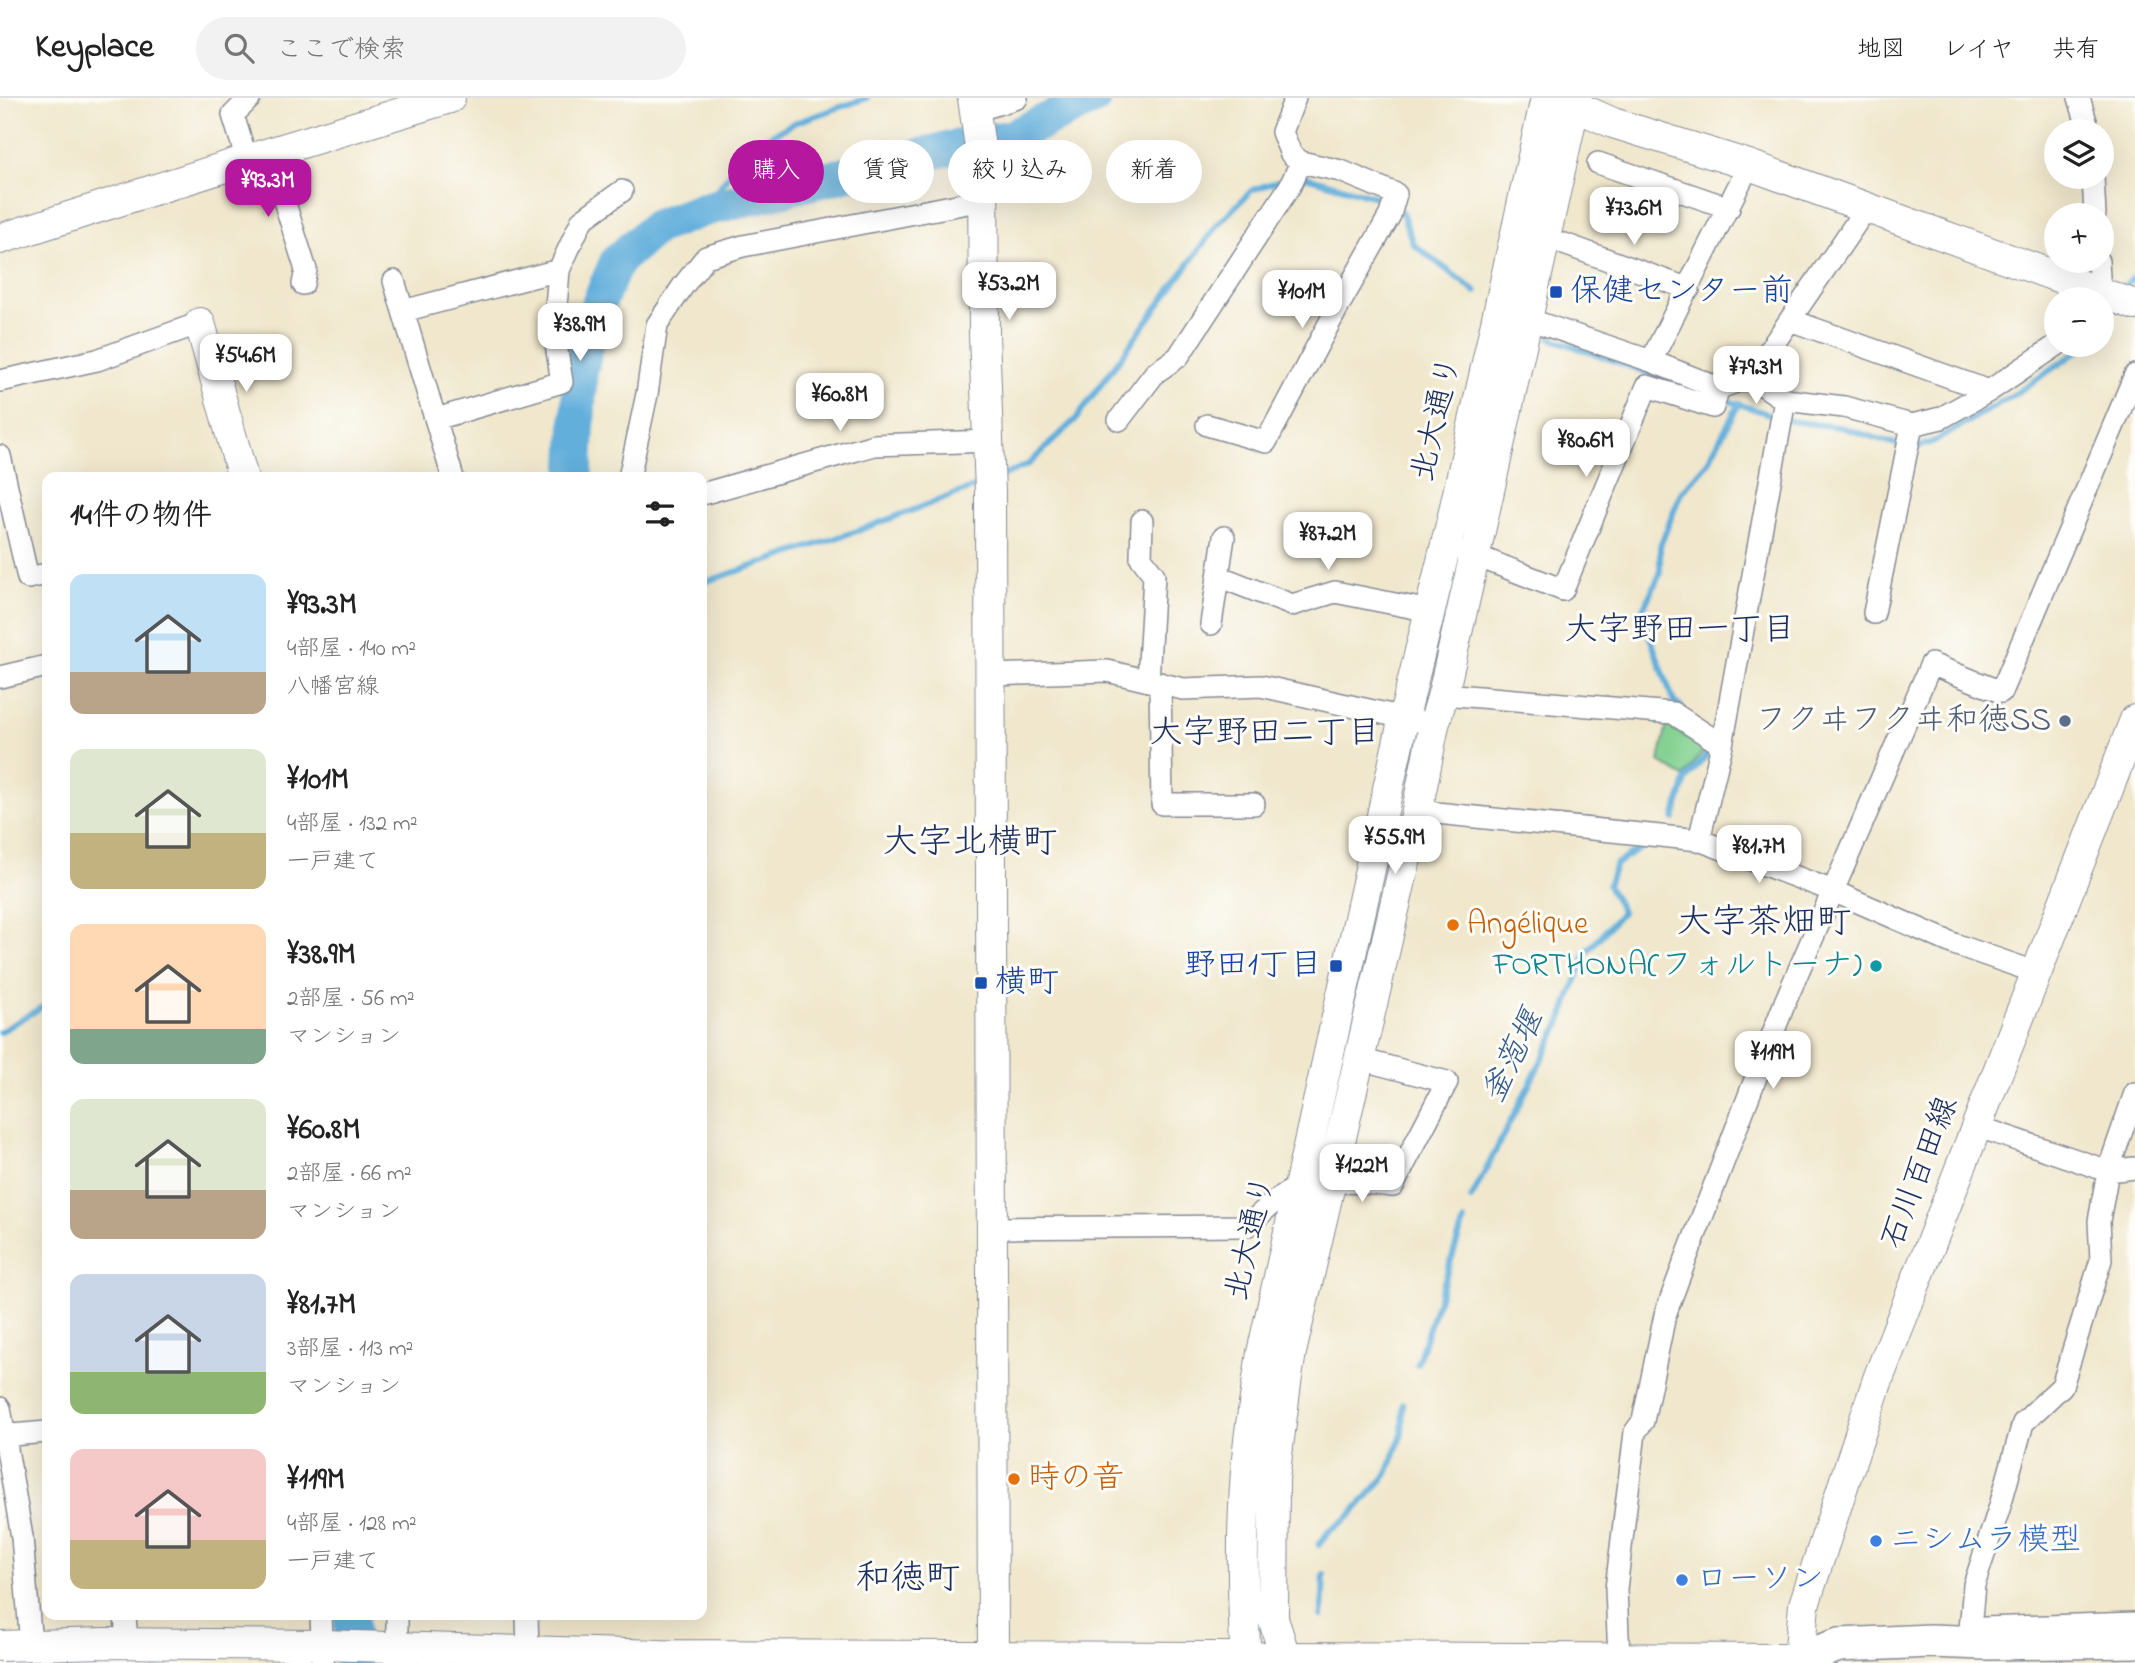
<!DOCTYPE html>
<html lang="ja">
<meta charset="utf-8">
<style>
:root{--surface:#fff;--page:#f2f2f2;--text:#222;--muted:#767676;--line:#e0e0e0;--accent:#b5179e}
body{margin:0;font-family:"Indie Flower","Klee One",sans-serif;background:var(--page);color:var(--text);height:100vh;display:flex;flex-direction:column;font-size:26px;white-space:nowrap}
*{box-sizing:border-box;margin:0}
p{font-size:23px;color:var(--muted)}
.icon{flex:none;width:38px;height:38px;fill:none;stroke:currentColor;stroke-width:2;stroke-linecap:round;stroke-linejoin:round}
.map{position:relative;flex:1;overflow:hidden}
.drawer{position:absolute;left:42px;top:374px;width:665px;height:1148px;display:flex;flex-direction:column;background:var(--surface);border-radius:14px;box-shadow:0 7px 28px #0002}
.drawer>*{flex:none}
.banner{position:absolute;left:728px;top:42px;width:665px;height:63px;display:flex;gap:14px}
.tools{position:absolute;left:2044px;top:21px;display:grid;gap:14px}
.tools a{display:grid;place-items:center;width:70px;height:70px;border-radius:50%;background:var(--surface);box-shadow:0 7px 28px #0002;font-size:35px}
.price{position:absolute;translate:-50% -60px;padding:0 16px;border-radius:14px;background:#fff;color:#222;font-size:23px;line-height:46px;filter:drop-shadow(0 2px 4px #0008)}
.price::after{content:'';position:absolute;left:50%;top:42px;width:21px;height:16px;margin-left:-10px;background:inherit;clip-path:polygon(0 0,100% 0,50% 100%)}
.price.current{background:var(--accent);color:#fff}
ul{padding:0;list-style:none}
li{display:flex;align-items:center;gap:21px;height:175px;padding:0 28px}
li span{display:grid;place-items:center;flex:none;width:196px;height:140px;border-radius:14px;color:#555}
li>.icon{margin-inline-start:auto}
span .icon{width:84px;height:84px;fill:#fffc;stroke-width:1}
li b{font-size:30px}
h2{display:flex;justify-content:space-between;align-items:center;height:84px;padding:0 28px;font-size:30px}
.chip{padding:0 24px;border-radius:32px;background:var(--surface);box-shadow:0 7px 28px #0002;font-size:24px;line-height:63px}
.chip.current{background:var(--accent);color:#fff}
header{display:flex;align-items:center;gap:42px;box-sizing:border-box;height:98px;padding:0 35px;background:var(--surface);border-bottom:2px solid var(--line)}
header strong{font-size:33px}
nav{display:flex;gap:38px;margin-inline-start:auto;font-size:24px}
.search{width:490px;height:63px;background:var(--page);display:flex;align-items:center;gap:18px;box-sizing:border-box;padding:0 24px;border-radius:38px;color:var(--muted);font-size:26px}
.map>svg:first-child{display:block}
.green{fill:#81d08f;stroke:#4e8076;stroke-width:2}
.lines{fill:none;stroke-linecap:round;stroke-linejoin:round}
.stream{stroke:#62afdc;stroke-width:6}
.river{stroke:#62afdc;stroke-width:35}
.street-casing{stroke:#868b95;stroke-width:24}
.secondary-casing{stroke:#868b95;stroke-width:32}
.primary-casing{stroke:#868b95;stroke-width:36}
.street{stroke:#fff;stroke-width:21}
.secondary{stroke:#fff;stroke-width:30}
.primary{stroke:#fff;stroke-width:33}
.transit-dot{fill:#1a4fb4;stroke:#fdfcf7;stroke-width:2.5}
.service-dot{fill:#5c6f8a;stroke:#fdfcf7;stroke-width:2.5}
.food-dot{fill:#e8710a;stroke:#fdfcf7;stroke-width:2.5}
.culture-dot{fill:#0f9aa8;stroke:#fdfcf7;stroke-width:2.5}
.shop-dot{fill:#3f7fe0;stroke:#fdfcf7;stroke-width:2.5}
.labels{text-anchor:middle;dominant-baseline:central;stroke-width:6;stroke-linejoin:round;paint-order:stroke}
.transit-label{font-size:32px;fill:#164399;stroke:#fdfcf7;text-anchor:start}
.street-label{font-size:32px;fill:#1b2f5e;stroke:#fdfcf7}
.service-label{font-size:32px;fill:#4e5e75;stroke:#fdfcf7;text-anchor:end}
.food-label{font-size:32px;fill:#c56008;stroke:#fdfcf7;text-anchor:start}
.culture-label{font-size:32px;fill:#0d838f;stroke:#fdfcf7;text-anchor:end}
.shop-label{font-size:32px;fill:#366cbe;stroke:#fdfcf7;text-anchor:start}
.neighbourhood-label{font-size:33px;fill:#1b2f5e;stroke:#fdfcf7}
.water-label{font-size:33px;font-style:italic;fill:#345c8a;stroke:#fdfcf7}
.quarter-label{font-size:35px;fill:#1b2f5e;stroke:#fdfcf7}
</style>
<header>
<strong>Keyplace</strong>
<div class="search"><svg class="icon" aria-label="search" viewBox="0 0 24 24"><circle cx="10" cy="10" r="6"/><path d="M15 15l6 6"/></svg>ここで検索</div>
<nav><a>地図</a><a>レイヤ</a><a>共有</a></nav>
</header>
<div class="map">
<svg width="2135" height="1565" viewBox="0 0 2135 1565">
<rect width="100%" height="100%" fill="#fdfcf7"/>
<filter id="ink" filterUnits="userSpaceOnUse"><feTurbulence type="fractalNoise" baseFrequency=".0143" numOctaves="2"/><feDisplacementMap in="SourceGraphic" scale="14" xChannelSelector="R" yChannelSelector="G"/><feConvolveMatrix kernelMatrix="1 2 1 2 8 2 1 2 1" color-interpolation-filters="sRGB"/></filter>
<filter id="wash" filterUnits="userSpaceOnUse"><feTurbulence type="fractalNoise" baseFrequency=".00686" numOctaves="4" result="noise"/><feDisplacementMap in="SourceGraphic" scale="28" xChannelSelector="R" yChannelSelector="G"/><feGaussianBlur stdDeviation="1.57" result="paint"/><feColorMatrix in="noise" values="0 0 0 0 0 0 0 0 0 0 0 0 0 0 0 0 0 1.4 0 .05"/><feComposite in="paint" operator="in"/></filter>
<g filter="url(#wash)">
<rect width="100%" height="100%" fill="#f0e7cc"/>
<path class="green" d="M1667 626 1705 651 1684 679 1659 664Z"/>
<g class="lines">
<path class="stream" d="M1298 80 1306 79 1386 102
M1397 110 1402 114 1413 146 1476 194
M702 112 750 49 794 25 867 0
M2124 188 2135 179
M2102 228 2111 209
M1550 240 1693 291
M1720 300 1790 323 1840 329 1902 348H1921L1937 342 2018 294 2087 247
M997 380 1029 366 1076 321 1217 127 1252 92 1287 80
M702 485 857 433 980 387
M1682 610 1674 604 1641 515 1660 476V448L1681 395 1706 367 1739 306
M1674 721 1686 682 1709 654
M0 934 47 906
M1471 1101 1560 926 1586 855 1622 814 1608 787 1616 766 1649 745
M1417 1266 1464 1123
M1319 1447 1328 1434 1349 1419 1387 1376 1402 1336 1403 1306
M1322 1518 1324 1476"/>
<path class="river" d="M575 380 580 275 594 216 617 163 656 129 702 112 947 51 1011 39 1094 0
M351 1517 353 1565"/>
</g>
</g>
<g filter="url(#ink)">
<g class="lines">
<defs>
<path id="street" d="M2079 0 2089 33
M975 13 1017 0
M269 55 306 172 303 186
M247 62 233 17 250 0
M1598 65 1729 110
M2093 79 2095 117
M1564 146 1689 191
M394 183 453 380
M2095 201 2100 195 2098 163
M403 213 559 172
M1513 216 1651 263 1719 290 1751 279 1867 109
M1790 222 1989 293
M1651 263 1749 67
M1751 279 1785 302 1844 309 1912 327 1941 320 1989 293 2057 247
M0 283 97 262 200 225
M436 321 562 284 554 234 559 172 582 122 622 93
M1119 322 1155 275 1178 259 1290 88 1301 64
M1207 327 1266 344 1339 207 1390 117 1396 96 1341 73 1301 64 1291 56 1282 34 1295 0
M0 358 28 480 47 476
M629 380 647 296 657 227 683 188 706 159 743 148 983 102
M702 396 874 347 990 343
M1142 423 1141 460 1154 477 1148 583
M1464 453 1563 492 1647 288 1713 309 1719 290
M1218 478 1292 507 1335 494 1430 513
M1874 515 1912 327
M1211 526 1224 439
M992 577 1107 573 1183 591 1261 588 1418 623
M0 579 47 568
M1160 585 1162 706H1254
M1443 596 1673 615 1722 647
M1417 713 1699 742 1833 793 1954 846 2035 874
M1699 742 1722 647 1785 302
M1976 1028 2108 1073 2135 1070
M991 1130 1247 1128C1262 1115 1281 1095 1300 1089 1328 1081 1365 1085 1393 1088L1447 984 1359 961
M0 1310 22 1439 31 1547
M0 1338 47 1334
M125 1517 127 1545
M321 1517 323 1565
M397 1517V1548
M527 1517 528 1552
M1984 1530 2135 1525
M1970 1531 1974 1487 2000 1408 2023 1325 2062 1288 2101 1162 2099 1123 2108 1073 2135 995
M1619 1560 1616 1491 1635 1334 1643 1323 1665 1217 1679 1179 1785 904 1931 566 2001 594 2135 277"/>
<path id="secondary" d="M973 0 983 71 984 236 990 394 993 1565
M1559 1 1613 25 1749 67 2135 207
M0 141 269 55 450 0
M200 225 243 380
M0 1548 104 1545 322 1547 661 1557 1799 1561 1804 1507 1878 1281 2135 622
M1246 1565C1242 1497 1241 1429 1247 1361 1250 1326 1257 1290 1262 1255L1404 619 1452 422 1546 0
M1287 1565 1273 1520 1274 1381 1286 1285 1291 1254 1417 713 1434 627 1443 596 1475 456 1576 0"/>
<path id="primary" d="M1799 1561 1839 1547 1931 1543 1984 1545 2135 1543"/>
</defs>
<use href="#street" class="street-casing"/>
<use href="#secondary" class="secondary-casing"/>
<use href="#primary" class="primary-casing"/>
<use href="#street" class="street"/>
<use href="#secondary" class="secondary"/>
<use href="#primary" class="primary"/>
</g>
</g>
<g class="transit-dot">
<rect x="1549" y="187" width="14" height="14" rx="3.5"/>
<rect x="1329" y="861" width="14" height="14" rx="3.5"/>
<rect x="974" y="878" width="14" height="14" rx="3.5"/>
</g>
<circle class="service-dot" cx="2065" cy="623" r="7"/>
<g class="food-dot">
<circle cx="1453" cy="827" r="7"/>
<circle cx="1014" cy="1381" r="7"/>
</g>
<circle class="culture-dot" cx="1876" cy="868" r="7"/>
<g class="shop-dot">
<circle cx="1876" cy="1443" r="7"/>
<circle cx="1682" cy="1482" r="7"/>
</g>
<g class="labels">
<g class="transit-label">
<text x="1570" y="194">保健センター前</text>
<text x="1322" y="868" text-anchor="end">野田1丁目</text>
<text x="995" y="885">横町</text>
</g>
<g class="street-label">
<text transform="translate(1438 321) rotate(-77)">北大通り</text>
<text transform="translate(1921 1075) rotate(-69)">石川百田線</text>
<text transform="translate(1252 1140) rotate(-77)">北大通り</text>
</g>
<g class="service-label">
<text x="2051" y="623">フクヰフクヰ和徳SS</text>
</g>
<g class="food-label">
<text x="1467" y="827">Angélique</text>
<text x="1028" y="1381">時の音</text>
</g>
<g class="culture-label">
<text x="1862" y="868">FORTHONA(フォルトーナ)</text>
</g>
<g class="shop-label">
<text x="1890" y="1443">ニシムラ模型</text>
<text x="1696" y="1482">ローソン</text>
</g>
<g class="neighbourhood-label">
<text x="1680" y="533">大字野田一丁目</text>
<text x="1265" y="636">大字野田二丁目</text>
</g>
<g class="water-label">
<text transform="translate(1514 959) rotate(-64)">釜萢堰</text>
</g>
<g class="quarter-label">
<text x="970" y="745">大字北横町</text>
<text x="1764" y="825">大字茶畑町</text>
<text x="908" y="1481">和徳町</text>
</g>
</g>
</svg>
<div class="tools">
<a><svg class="icon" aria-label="layers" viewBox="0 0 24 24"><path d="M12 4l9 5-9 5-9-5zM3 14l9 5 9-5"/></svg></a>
<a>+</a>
<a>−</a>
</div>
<b class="price current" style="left:268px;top:121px">¥93.3M</b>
<b class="price" style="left:1634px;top:149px">¥73.6M</b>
<b class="price" style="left:1009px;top:224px">¥53.2M</b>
<b class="price" style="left:1302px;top:232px">¥101M</b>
<b class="price" style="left:580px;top:265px">¥38.9M</b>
<b class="price" style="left:246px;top:296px">¥54.6M</b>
<b class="price" style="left:1756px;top:308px">¥79.3M</b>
<b class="price" style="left:840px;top:335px">¥60.8M</b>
<b class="price" style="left:1586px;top:381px">¥80.6M</b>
<b class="price" style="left:1328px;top:474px">¥87.2M</b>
<b class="price" style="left:1395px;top:778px">¥55.9M</b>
<b class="price" style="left:1759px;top:787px">¥81.7M</b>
<b class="price" style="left:1773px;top:993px">¥119M</b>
<b class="price" style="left:1362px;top:1106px">¥122M</b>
<div class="banner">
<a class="chip current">購入</a>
<a class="chip">賃貸</a>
<a class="chip">絞り込み</a>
<a class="chip">新着</a>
</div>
<section class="drawer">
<h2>14件の物件<svg class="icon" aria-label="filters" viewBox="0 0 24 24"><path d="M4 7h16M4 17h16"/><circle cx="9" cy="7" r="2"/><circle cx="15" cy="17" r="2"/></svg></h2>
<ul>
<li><span style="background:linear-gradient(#bfe0f5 70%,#b9a48a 0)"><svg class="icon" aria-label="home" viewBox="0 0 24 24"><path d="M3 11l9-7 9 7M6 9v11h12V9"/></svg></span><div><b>¥93.3M</b><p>4部屋 · 140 m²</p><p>八幡宮線</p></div></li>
<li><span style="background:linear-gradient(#dfe7d0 60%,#c2b280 0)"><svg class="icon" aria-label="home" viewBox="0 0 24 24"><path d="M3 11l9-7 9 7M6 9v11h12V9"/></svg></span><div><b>¥101M</b><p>4部屋 · 132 m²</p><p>一戸建て</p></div></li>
<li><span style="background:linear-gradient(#ffd9b3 75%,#7fa58c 0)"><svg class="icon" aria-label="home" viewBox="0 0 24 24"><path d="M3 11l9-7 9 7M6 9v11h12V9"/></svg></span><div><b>¥38.9M</b><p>2部屋 · 56 m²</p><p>マンション</p></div></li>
<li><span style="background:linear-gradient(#dfe7d0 65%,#b9a48a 0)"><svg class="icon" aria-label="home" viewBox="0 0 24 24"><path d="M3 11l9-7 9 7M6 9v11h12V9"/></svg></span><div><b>¥60.8M</b><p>2部屋 · 66 m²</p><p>マンション</p></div></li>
<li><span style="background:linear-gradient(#c9d6e8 70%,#8fb573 0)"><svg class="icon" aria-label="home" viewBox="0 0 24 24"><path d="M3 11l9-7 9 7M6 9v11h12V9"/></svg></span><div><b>¥81.7M</b><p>3部屋 · 113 m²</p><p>マンション</p></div></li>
<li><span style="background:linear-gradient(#f6c9c9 65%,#c2b280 0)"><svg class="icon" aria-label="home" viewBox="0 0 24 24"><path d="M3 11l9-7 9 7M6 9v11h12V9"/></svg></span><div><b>¥119M</b><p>4部屋 · 128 m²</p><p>一戸建て</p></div></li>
</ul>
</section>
</div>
